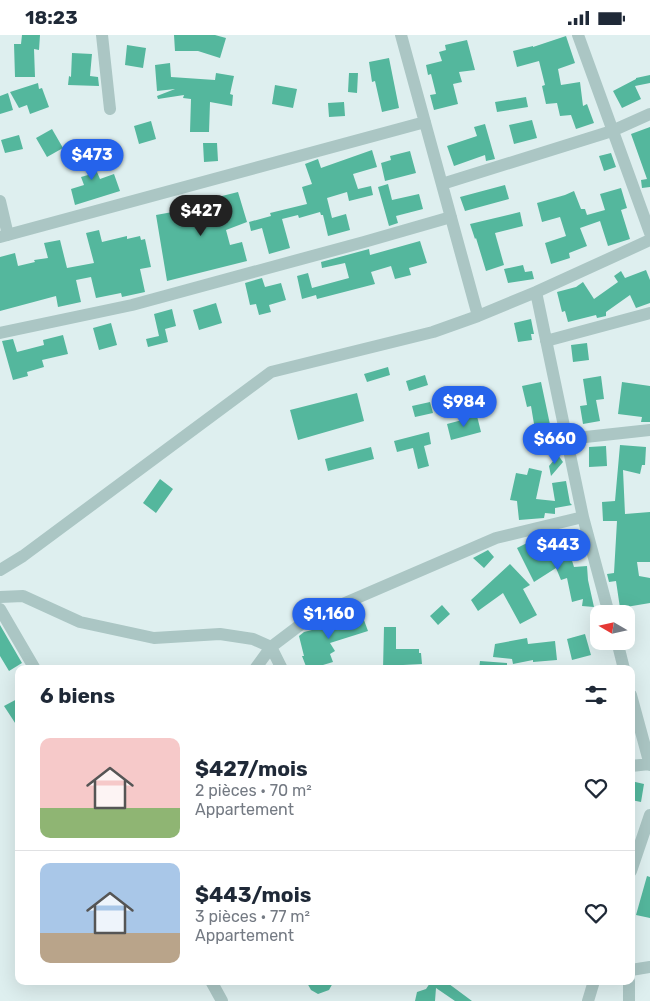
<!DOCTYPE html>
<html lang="fr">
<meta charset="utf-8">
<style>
:root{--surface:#fff;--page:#f2f2f3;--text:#1f2937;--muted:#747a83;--line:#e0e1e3;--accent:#2563eb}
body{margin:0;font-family:Rubik,sans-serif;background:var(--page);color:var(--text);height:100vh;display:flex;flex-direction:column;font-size:19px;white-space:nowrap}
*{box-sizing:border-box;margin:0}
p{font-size:16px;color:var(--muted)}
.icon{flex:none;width:28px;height:28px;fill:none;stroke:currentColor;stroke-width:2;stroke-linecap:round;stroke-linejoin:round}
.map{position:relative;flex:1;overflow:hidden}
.panel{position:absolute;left:15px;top:630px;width:620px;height:320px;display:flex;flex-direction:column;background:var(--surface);border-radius:10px;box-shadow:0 5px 20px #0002}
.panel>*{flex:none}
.needle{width:32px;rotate:279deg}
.buttons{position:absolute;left:590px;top:570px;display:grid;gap:10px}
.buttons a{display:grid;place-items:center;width:45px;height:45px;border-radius:10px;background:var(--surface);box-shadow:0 5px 20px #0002;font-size:25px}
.price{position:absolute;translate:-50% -42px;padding:0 11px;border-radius:18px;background:var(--accent);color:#fff;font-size:16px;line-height:32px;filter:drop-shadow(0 1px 2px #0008)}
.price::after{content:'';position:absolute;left:50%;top:30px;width:15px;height:11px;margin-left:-8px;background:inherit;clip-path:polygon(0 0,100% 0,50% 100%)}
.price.on{background:#222;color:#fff}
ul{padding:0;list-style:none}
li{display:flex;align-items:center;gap:15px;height:125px;padding:0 25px}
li+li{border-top:1px solid var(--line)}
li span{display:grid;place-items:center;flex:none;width:140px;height:100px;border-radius:10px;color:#555}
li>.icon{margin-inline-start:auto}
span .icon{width:60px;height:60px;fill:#fffc;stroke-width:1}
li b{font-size:21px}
h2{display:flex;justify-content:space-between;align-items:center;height:60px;padding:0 25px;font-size:21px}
.status{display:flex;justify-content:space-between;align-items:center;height:35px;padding:0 25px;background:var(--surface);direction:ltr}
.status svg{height:14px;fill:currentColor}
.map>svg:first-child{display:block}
.building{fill:#54b79d}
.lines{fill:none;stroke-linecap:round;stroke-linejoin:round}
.minor{stroke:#abc6c4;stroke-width:12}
</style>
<div class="status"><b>18:23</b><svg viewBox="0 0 49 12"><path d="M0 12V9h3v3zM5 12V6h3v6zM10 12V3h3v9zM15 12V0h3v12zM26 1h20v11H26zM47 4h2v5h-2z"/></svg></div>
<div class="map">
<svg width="650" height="966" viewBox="0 0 650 966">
<rect width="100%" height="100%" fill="#deefef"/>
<path class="building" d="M22 0H40L39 15 34 14 35 42H15L14 9H21Z
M174 0H215L226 3 220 23 198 16H175Z
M566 1 575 28 558 34 561 50 580 47 583 71 587 69 594 88 576 94 571 80 560 81 557 68 546 69 542 51 545 50 539 26 517 32 513 16 533 11V12Z
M467 5 475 35 459 37 462 47 453 49 458 69 434 75 430 60 436 59 431 39 428 40 426 30 442 26 439 17 446 15 445 10Z
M127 10 146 13 143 33 125 30Z
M72 18 92 19 90 41 98 42 99 51 68 50 69 41 71 42Z
M389 23 399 73 382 77 375 46 372 47 369 27Z
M170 28 171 42 215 45 216 38 234 41 230 59 233 60 232 71 210 67 209 97H190L191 64 183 63 184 60 158 64 157 61 175 54 157 56 155 30Z
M349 38H358L357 58 348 57Z
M650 40V48L635 51 641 64 622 73 613 56 636 44V43Z
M38 48 39 54 42 53 49 72 30 79 27 70 19 73 10 57Z
M275 50 297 54 293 73 272 69Z
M8 58 13 75 0 79V61Z
M526 62 528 72 497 77 495 67Z
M344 67 345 81 329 82 328 68Z
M532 85 537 103 514 109 509 90Z
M151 86 156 104 139 109 134 91Z
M485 89 495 124 486 126 485 120 454 131 447 111 477 101 474 92Z
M650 92V152L642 153 641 145 647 144 631 99Z
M52 94 63 113 47 122 36 103Z
M19 100 23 114 5 118 1 105Z
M203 108H217L218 126 204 127Z
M82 112 84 118 88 116 100 144 114 139 120 156 75 170 71 154 84 150 81 142 88 140 80 122 72 125 69 117Z
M372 115 377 132 353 139 358 154 371 151 373 160 349 166 347 157 327 163 332 183 346 179 350 195 328 201 323 180H321L320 177 299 183 298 180 282 184 290 213 269 219 262 193 251 196 249 187 271 181 270 178 307 169 302 152 312 149 305 129 318 124 321 133Z
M410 116 416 138 385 146 381 128 391 125 390 121Z
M611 118 616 132 604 136 599 121Z
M388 149 392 165 419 159 423 174 396 181 398 188 389 191 378 152Z
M505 150 509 164 465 176 460 162Z
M621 153 627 173 621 175 630 204 608 211 600 186 580 193 587 211 569 218 570 223 551 229 545 208 566 201 560 182 542 187 537 168 565 160 574 156 581 174H585L587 180 605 175 600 159Z
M238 157 247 187 226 195 230 210 242 207 247 226 167 246 156 180 178 176 177 171 219 165 218 162Z
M520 177 523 191 495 198 504 230 486 236 476 203 475 204 470 189Z
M99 195 102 207 127 201V204L140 201 141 205 145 204 151 232 140 234 145 257 122 262 121 258 96 263 91 242 76 245 81 267 58 272 56 261 0 276V222L15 218 18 231 35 227 34 225 48 223 44 208 60 205 67 233 94 228 86 198Z
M420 206 427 228 409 233 411 240 395 244 391 231 371 237 375 249 317 264 316 260 302 264 297 241 308 238 312 253 349 243 345 228 322 233 321 227 369 214 370 220Z
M523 230 525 237 532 236 534 244 508 248 504 234Z
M646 235 650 245V268L636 273 630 260 606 277V281L597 283 596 280 568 287 565 276 562 277 557 257 576 252 583 247 594 264 618 247 614 241 621 236 625 243Z
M262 243 265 252 281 248 286 265 269 270 271 277 259 280 256 269 250 270 245 248Z
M216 268 222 288 199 295 193 275Z
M172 274 176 291 165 294 168 307 148 312 146 304 159 301 154 279Z
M531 284 534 299H531L532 305 518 307 514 288Z
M111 288 117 310 99 315 93 293Z
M63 300 68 319 42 325 44 332 27 337 28 341 13 345 2 306 13 304 17 317 44 310 43 305Z
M587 308 589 325 573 327 571 310Z
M388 332 390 340 367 347 364 339Z
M425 340 428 350 409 356 406 346Z
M601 341 604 364 596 365 600 386 583 389 580 371 587 370 583 344Z
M541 347 552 399 536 401 531 371 527 372 522 351Z
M622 347 650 351V387H641L642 382 618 379Z
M357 358 364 386 298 405 290 375Z
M430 367 433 378 415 382 412 371Z
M477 381 481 397 451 405 447 389Z
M429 397 431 409 424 411 429 431 418 434 413 413 397 417 394 406Z
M620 410 646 412 645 430H642L640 439 623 435 625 479 650 477V527H637L639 541 650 543V568L620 573 616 546 609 547 607 539 614 538 617 486H603L602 467 615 466Z
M606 411 607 431 589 432V412Z
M371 412 374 424 328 436 325 424Z
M558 420 563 427 551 441 549 431Z
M529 433 542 436 536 464 555 466 552 448 566 446 570 468 572 470 555 473V479L545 478 544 483 519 485 517 466 510 465 516 438 527 440Z
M160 444 173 454 156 478 143 468Z
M533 505 542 523 568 513 574 532 587 531 588 545 594 572 582 571 583 564 572 567 567 543 561 545 556 533 534 547 517 513Z
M488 515 494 522 484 533 473 523Z
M510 529 530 550 523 554 537 580 520 589 503 558 478 576 471 565Z
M442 570 450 579 438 590 430 581Z
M361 577 368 596 330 608 335 616 330 619 333 627 323 630 324 634H307L302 621H304L299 601 304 597 316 594V595L349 584 348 580Z
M0 590 22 628 9 636 0 621Z
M384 592H396V614H419V618H421L422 629 403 630V634H383Z
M585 599 591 620 572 625 567 604Z
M527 603 528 609 555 606 557 625 533 627V625L513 629 512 624 493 622 495 609Z
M480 626 507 628V634H479Z
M19 663V694L4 671Z
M631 746 644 749 641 767 631 765Z
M647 841 650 842V883L636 880Z
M306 946H334L329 955 318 959 311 955Z
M427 946H445L472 966H455L436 953 435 966H415L417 957 426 954 430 948Z"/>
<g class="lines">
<path class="minor" d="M102 0 110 74
M401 0 478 281
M578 0 650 198
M442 149 612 96 650 79
M0 166 8 200
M0 202 425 87
M536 257 583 482 609 579
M0 298 132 270 364 207 451 182
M546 306 650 278
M567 404 650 395
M0 535 23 521 271 337 433 297 478 281 536 257 650 205
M0 562 23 561 80 587 154 603 220 599 253 604 271 612 282 634
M0 574 35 634
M617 606 624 634
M255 634 271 612 308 584 496 503 583 482
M631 660 650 730
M631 731 650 729
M631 836 650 780
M631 935 650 932
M211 946 222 966
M588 966 594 946
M629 966V946"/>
</g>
</svg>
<div class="buttons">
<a><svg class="needle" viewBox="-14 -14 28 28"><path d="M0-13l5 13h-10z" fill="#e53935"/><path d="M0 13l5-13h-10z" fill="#747a83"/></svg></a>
</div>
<b class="price" style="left:92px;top:146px">$473</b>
<b class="price on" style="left:201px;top:202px">$427</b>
<b class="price" style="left:464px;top:393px">$984</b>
<b class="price" style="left:555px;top:430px">$660</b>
<b class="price" style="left:558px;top:536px">$443</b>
<b class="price" style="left:329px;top:605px">$1,160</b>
<section class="panel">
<h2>6 biens<svg class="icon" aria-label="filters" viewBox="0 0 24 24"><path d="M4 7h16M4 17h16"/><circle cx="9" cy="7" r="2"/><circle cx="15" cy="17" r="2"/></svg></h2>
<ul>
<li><span style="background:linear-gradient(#f6c9c9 70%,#8fb573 0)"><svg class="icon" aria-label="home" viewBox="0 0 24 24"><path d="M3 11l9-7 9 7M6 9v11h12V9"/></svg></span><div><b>$427/mois</b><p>2 pièces · 70 m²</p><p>Appartement</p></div><svg class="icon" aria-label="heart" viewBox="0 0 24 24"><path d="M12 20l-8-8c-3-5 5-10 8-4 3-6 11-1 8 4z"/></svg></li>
<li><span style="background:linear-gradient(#a9c7e8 70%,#b9a48a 0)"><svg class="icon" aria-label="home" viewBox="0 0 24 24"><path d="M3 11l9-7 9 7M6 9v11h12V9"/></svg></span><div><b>$443/mois</b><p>3 pièces · 77 m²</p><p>Appartement</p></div><svg class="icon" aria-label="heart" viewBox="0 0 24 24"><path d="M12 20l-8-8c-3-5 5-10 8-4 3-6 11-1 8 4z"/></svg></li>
</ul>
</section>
</div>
